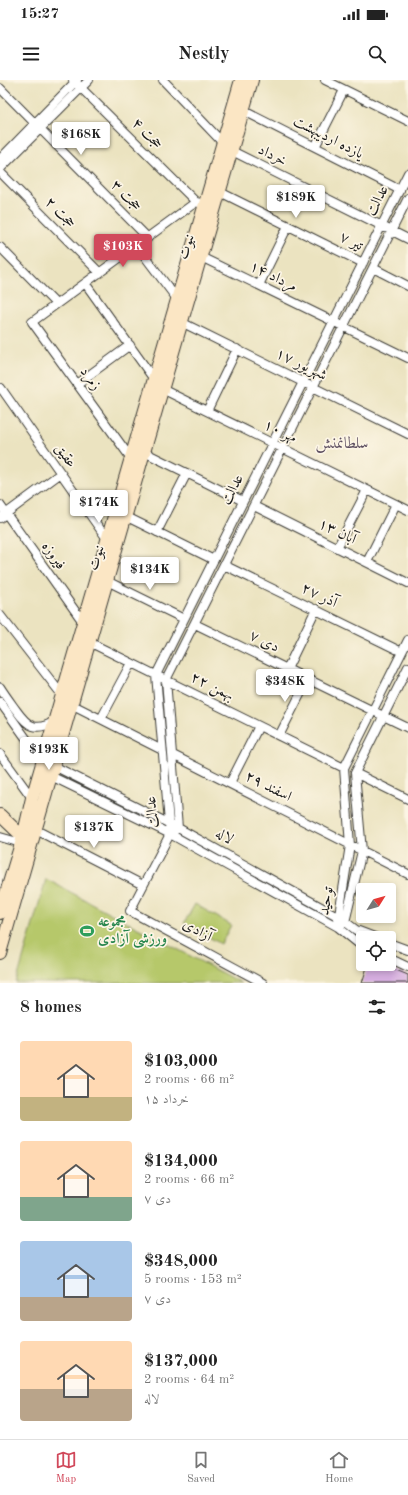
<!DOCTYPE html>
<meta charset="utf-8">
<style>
:root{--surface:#fff;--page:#f6f6f6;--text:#222;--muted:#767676;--line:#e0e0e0;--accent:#d1495b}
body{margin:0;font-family:"Old Standard TT",Amiri,serif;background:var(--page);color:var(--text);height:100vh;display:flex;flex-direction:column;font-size:15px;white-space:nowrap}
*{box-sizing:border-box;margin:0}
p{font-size:13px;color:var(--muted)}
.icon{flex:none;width:22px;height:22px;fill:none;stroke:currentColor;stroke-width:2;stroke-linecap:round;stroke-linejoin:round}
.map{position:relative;height:903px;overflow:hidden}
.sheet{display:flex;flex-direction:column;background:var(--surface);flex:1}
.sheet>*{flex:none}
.needle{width:26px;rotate:53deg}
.fabs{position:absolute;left:356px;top:803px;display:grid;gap:8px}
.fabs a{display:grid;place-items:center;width:40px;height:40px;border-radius:4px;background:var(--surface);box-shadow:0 2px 6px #0003;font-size:20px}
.price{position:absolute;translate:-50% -34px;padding:0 9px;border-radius:4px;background:#fff;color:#222;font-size:13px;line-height:26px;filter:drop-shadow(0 1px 2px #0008)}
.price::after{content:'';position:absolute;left:50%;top:24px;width:12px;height:9px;margin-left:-6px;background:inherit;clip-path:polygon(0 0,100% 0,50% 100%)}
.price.current{background:var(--accent);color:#fff}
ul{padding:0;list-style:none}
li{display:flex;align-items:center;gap:12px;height:100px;padding:0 20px}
li span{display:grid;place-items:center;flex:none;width:112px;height:80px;border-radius:4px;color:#555}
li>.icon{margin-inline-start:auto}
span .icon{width:48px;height:48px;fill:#fffc;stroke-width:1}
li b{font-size:17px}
h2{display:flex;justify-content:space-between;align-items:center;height:48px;padding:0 20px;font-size:17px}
.status{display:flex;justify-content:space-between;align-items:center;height:28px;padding:0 20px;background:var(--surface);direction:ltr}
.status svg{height:11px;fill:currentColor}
header{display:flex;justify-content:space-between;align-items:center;height:52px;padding:0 20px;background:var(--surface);font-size:18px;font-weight:700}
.menu{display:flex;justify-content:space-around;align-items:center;height:56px;border-top:1px solid var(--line);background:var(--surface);font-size:11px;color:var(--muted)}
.menu a{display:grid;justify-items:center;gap:2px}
.menu .current{color:var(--accent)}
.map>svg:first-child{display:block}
.grass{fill:#b6c86b;stroke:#697244}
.building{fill:#d6aee0}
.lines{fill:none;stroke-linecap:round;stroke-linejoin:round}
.street-casing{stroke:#3b3a35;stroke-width:10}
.secondary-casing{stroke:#3b3a35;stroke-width:14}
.street{stroke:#fff;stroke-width:8}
.secondary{stroke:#fbe6c4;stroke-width:12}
.labels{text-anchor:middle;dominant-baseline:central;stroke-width:3.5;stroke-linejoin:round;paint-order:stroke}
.street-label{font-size:15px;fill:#1c1c1c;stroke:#fcf5e5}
.leisure-label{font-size:15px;font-weight:bold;fill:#27864d;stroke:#fcf5e5;text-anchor:start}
.neighbourhood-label{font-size:16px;fill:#5d4f61;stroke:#fcf5e5}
</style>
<div class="status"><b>15:27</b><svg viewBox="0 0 49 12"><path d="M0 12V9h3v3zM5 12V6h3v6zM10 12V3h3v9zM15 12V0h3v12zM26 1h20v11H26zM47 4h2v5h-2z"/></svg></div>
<header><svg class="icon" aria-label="menu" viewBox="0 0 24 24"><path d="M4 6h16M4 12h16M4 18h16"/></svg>Nestly<svg class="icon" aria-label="search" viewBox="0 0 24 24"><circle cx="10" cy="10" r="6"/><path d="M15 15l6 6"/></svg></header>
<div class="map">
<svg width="408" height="903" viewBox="0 0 408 903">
<rect width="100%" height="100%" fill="#fcf5e5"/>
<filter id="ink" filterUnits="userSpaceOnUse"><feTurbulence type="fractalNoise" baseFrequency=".025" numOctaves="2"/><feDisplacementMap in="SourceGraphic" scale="8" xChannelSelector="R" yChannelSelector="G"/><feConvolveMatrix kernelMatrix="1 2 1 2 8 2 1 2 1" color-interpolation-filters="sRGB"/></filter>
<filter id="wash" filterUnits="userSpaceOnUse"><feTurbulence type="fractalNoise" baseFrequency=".012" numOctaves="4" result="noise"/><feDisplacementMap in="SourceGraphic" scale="16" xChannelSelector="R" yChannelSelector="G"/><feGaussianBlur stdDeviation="0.9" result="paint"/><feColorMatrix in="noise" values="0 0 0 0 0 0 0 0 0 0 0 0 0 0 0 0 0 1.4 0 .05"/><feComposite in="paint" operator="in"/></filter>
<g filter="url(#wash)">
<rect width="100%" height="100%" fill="#ebe3c0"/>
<path class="grass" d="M46 799 241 903H16Z
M195 824 231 845 221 864 184 843Z"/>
<g id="blocks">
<path class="building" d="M368 884H381L408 895V903H362Z"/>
</g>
</g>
<g filter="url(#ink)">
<use href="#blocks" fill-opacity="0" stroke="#3b3a35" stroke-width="1"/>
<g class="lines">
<defs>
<path id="street" d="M73 0 196 122 201 123
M163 0 222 62
M325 0 408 41
M0 8 148 158
M244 31 400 110
M315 67 344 10
M232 71 408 159
M0 79 77 0
M0 89 89 0
M0 92 100 193
M220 112 363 183
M137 166 177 219
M0 167 56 224
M201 177 408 278
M373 188 408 206
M85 203 153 298
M259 205 288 146
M177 240 408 354
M77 304 130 265
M0 309 1 308 107 459
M162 309 408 430
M207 331 237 269
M144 372 243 421
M130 377 32 242 196 122
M0 425 83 542
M254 426 408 503
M125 436 214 480
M0 438 61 393
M157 452 187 393
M337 468 367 410
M367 482 396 424
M224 485 402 572
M107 501 184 539
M0 535 62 615
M195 544 408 648
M89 562 344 688
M287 589 316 529
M0 607C5 615 11 623 16 630 28 647 36 652 55 641
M0 622 43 682
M71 624 162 670
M101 639 131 583
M279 656 308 599
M0 674 32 718
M173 675 408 794
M54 686 178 748 339 837 356 850 377 858
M355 693 408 719
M51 696 170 754 338 847 359 864 363 866
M230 703 259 646
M36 750 143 805
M170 754 156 595 408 93
M0 757 21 763
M338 841 350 765 344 688 408 560
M342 844 345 842 362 771 355 693 408 587
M389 863 408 870
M389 878 408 887
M263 903 130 831 170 754 178 748 166 600 408 118"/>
<path id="secondary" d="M0 735 23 757
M0 833 23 757 32 718 241 0
M0 873 144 372 252 0"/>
</defs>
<use href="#street" class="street-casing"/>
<use href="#secondary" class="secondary-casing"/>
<use href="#street" class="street"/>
<use href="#secondary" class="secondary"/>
</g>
</g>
<defs>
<symbol id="stadium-bare" viewBox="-9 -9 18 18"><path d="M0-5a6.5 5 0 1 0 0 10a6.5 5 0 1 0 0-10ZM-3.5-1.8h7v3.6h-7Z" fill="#2e9e5b" stroke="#fcf5e5" stroke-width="2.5" paint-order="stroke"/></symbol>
</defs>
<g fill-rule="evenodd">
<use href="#stadium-bare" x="77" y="841" width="20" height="20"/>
</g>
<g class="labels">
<g class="street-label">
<text transform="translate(147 54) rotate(45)">حجت ۴</text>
<text transform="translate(328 58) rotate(27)">یازده اردیبهشت</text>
<text transform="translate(272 76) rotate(26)">خرداد</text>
<text transform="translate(126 116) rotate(45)">حجت ۳</text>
<text transform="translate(378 121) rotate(-63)">عدالت</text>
<text transform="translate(60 133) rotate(45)">حجت ۲</text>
<text transform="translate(351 162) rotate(26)">۷ تیر</text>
<text transform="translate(187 167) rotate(-74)">نبوت</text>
<text transform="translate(273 197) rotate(26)">۱۴ مرداد</text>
<text transform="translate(301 285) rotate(26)">۱۷ شهریور</text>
<text transform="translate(90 299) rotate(54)">زمرد</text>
<text transform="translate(280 352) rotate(26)">۱۰ مهر</text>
<text transform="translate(65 376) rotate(55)">عقیق</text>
<text transform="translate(233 410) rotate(-63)">عدالت</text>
<text transform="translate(337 452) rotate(26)">۱۳ آبان</text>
<text transform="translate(53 476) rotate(55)">فیروزه</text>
<text transform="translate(97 478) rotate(-74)">نبوت</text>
<text transform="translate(319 516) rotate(26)">۲۷ آذر</text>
<text transform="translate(264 562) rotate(26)">۷ دی</text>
<text transform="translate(212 607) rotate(26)">۲۲ بهمن</text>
<text transform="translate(268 707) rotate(27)">۲۹ اسفند</text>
<text transform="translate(153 732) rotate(-96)">عدالت</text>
<text transform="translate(224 757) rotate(29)">لاله</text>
<text transform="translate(327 821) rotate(-81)">توحید</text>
<text transform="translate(197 851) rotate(29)">آزادی</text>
</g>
<g class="leisure-label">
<text x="98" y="842">مجموعه<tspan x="98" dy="17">ورزشی آزادی</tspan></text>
</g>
<g class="neighbourhood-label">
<text x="342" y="364">سلطانمنش</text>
</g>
</g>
</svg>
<div class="fabs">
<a><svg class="needle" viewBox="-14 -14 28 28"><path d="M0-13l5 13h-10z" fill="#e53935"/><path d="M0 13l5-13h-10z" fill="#767676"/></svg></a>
<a><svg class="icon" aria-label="locate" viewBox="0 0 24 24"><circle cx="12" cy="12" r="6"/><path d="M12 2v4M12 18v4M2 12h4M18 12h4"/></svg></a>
</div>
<b class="price" style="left:81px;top:76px">$168K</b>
<b class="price" style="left:296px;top:139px">$189K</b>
<b class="price current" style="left:123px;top:188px">$103K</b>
<b class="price" style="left:99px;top:444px">$174K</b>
<b class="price" style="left:150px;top:511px">$134K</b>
<b class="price" style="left:285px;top:623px">$348K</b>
<b class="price" style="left:49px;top:691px">$193K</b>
<b class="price" style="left:94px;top:769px">$137K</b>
</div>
<section class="sheet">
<h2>8 homes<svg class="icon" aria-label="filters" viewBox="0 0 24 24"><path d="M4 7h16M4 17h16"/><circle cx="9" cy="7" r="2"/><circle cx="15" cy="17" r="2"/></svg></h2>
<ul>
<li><span style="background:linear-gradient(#ffd9b3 70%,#c2b280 0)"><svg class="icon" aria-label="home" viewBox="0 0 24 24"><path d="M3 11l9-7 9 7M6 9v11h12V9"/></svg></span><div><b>$103,000</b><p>2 rooms · 66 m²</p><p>۱۵ خرداد</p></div></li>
<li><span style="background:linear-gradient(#ffd9b3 70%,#7fa58c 0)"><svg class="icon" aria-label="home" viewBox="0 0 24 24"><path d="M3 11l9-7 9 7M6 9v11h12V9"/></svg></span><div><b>$134,000</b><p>2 rooms · 66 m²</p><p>۷ دی</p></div></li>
<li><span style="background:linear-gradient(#a9c7e8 70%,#b9a48a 0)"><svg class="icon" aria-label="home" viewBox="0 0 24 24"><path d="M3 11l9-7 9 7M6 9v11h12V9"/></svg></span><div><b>$348,000</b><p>5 rooms · 153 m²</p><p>۷ دی</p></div></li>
<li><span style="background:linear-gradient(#ffd9b3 60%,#b9a48a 0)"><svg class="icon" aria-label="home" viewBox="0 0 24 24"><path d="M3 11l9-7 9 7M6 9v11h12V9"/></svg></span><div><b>$137,000</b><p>2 rooms · 64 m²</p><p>لاله</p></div></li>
</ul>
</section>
<nav class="menu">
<a class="current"><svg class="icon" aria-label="map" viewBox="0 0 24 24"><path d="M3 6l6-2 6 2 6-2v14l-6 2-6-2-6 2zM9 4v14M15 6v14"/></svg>Map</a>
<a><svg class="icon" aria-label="saved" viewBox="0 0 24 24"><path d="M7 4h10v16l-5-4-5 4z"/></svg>Saved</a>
<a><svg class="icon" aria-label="home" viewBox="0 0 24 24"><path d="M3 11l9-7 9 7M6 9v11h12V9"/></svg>Home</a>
</nav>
